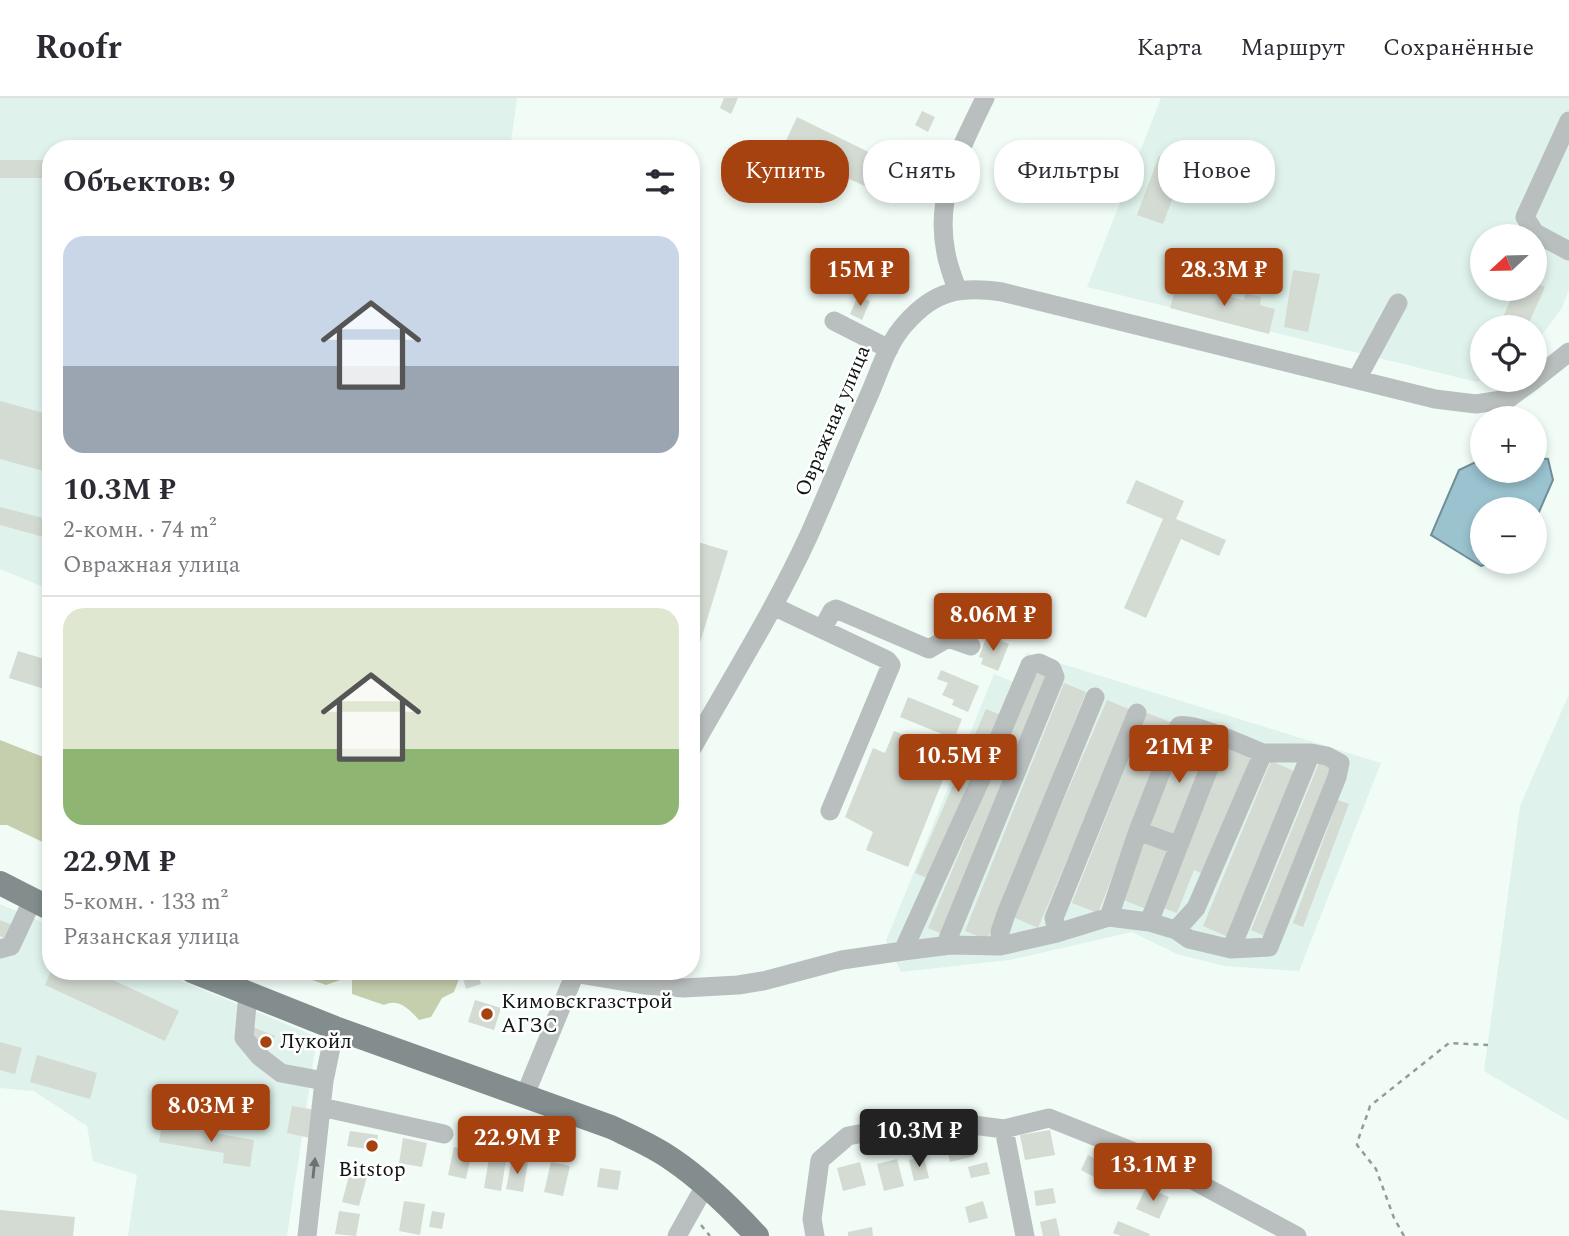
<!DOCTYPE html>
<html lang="ru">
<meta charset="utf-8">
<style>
:root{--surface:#fff;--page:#f7f7f7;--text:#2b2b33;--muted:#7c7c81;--line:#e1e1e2;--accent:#a6420f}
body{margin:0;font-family:Spectral,serif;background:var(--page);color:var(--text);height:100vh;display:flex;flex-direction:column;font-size:26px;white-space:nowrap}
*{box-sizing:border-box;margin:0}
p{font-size:23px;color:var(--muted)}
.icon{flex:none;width:38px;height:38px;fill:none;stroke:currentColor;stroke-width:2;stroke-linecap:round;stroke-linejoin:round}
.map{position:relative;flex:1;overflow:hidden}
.sheet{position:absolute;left:42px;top:42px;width:658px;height:840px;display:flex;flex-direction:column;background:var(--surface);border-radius:28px;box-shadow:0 4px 10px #0003}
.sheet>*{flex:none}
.guide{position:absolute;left:721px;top:42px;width:665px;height:63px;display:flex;gap:14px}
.needle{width:46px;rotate:248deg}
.controls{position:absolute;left:1470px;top:126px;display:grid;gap:14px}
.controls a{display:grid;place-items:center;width:77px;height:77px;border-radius:50%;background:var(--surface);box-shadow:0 4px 10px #0003;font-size:35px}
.price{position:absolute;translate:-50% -60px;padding:0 16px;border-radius:7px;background:var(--accent);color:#fff;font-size:23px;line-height:46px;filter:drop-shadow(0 2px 4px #0008)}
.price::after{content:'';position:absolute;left:50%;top:42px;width:21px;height:16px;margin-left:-10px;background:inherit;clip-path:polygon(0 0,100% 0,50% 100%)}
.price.active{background:#222;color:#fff}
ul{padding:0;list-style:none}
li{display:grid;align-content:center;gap:14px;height:371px;padding:0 21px}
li+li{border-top:2px solid var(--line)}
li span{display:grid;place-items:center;height:217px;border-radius:21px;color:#555}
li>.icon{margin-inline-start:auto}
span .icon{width:126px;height:126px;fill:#fffc;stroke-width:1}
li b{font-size:30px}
h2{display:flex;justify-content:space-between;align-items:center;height:84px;padding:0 21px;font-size:30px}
.pill{padding:0 24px;border-radius:28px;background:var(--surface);box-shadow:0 4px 10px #0003;font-size:24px;line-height:63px}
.pill.active{background:var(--accent);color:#fff}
header{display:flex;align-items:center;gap:42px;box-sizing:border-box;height:98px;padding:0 35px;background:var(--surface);border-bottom:2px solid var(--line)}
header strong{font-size:33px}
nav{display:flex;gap:38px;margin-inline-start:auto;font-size:24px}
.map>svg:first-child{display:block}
.built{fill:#dff2eb;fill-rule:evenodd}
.green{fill:#c5cead}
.water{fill:#9ac2cf;stroke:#708e96;stroke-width:2}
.building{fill:#d3dbd3}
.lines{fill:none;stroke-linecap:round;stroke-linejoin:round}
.path{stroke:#949c99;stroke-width:2.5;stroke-dasharray:5 5;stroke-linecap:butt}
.minor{stroke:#b9bfbe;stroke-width:19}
.major{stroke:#838d8d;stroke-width:24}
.oneway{fill:#6c7271}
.poi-dot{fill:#a6420f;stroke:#fff;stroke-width:2.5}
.labels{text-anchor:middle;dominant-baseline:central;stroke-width:5;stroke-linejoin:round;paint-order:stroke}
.street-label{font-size:21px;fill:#0f1312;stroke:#fff}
.poi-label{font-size:21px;fill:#0f1312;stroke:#fff;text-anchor:start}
</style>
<header>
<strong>Roofr</strong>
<nav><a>Карта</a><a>Маршрут</a><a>Сохранённые</a></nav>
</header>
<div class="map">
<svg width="1569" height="1138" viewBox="0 0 1569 1138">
<rect width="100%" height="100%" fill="#f1fcf7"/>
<path class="built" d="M0 0H517L510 51H51V492L0 471Z
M1161 0H1569V191L1562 210 1535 246V229H1482V281L1477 284 1087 189ZM1482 138H1535V191H1482Z
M1027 555 1381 665 1299 873 1225 868 1177 856 1132 834 1009 862 901 874 886 843 994 576 1013 584Z
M1569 596V1023L1484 973 1520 708Z
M0 806 51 828V873H158L317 939 287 1138H128L137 1077 93 1063 87 1028 34 993 0 990Z"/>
<path class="green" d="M0 642 51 662V748L7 727H0Z
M287 873H462L454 894 442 900 431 919 419 922C409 911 399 900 384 907L352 896V878L326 887Z"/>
<path class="water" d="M1535 360 1548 361 1553 382 1535 423V411H1482V464H1495L1481 468 1431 437 1459 372 1482 361V373H1535Z"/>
<path class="building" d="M724 0H738L731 16 720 10Z
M922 13 935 19 928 34 915 27Z
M797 19 893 66 879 95 783 49Z
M1159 58 1185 68 1163 126 1137 117Z
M0 62H51V80H0Z
M862 160 884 169 879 182 857 173Z
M1293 172 1320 176 1308 234 1284 229Z
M1535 184 1545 189 1527 229H1499L1515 191H1535Z
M1177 185 1244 202 1245 195 1261 199 1260 207 1275 211 1269 236 1170 210Z
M858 198 870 203 862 222 850 216Z
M0 303 51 317V375L0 361Z
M1136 382 1184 403 1176 421 1226 442 1219 458 1181 441 1146 520 1124 510 1163 421 1126 405Z
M0 409 51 422V441L0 427Z
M691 442 728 453 692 571H691Z
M987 537 1009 546 998 573 981 566 983 560 979 559Z
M18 553 51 563V593L9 580Z
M1037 570 1049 576 942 836 928 830Z
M941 572 979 588 968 614 952 607 954 602 942 597 948 585 937 581Z
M1064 585 1086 594 987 842 965 833Z
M908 599 962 621 954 641 900 619Z
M1107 602 1131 612 1038 830 1013 819Z
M986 611 1001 617 930 781 915 775Z
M1147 615 1173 625 1098 815 1072 805Z
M894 633 947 654 938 677 944 679 908 769 866 752 873 734 845 719 873 650 885 655Z
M1187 634 1209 642 1172 739 1149 730Z
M1227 649 1251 658 1204 776 1194 772 1177 815 1163 810Z
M1271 663 1294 673 1226 838 1203 828Z
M1319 665 1333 671 1265 838 1251 832Z
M1338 702 1349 706 1303 829 1293 825Z
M1145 742 1167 751 1144 810 1123 802Z
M0 822 15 828 9 842 0 838Z
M51 873H94L179 913 165 943 45 887Z
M477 873 481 886 466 891 462 877Z
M475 902 501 910 494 932 468 924Z
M243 925 275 938 268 954 237 941Z
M0 944 22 950 15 976 0 972Z
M37 957 97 975 90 1001 30 984Z
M250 995 271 1003 266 1015 245 1006Z
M292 1008 315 1012 310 1040 287 1035Z
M162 1026 254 1042 250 1069 223 1065 224 1055 159 1044Z
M1050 1032 1055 1057 1025 1062 1020 1037Z
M350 1033 378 1037 376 1052 347 1048Z
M403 1040 427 1045 422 1069 399 1065Z
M971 1045 974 1058 950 1064 947 1051Z
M491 1048 508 1051 501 1093 484 1090Z
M454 1049 472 1053 466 1081 448 1077Z
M1088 1057 1115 1071 1107 1086 1081 1072Z
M924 1059 929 1080 914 1083 909 1062Z
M512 1061 528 1064 523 1094 506 1091Z
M897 1061 904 1088 884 1093 877 1066Z
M551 1064 570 1068 563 1098 544 1094Z
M860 1064 866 1087 843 1093 837 1070Z
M987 1064 990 1076 971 1080 968 1069Z
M600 1070 621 1073 618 1092 597 1089Z
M350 1074 367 1078 359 1108 342 1104Z
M1146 1089 1169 1099 1159 1121 1136 1111Z
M1053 1090 1056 1105 1036 1108 1034 1093Z
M404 1103 425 1106 420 1137 399 1133Z
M983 1103 988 1120 969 1125 965 1109Z
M0 1112 75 1119 73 1138H0Z
M339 1113 360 1116 356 1138 335 1136Z
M432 1113 445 1115 442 1131 429 1129Z
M1056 1120 1060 1138H1043L1040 1124Z
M1118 1123 1150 1136 1149 1138H1121L1113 1135Z
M872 1129 873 1138H848V1134Z"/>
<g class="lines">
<path class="path" d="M701 1127 710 1138
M1404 1138 1394 1120 1376 1071 1357 1047C1360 1033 1366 1022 1370 1008L1449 945 1488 947"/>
<path class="minor" d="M1569 23 1525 119 1535 135 1569 153
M957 191C953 180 948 167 946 155 934 97 961 50 985 0
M834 223 889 251
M1357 281 1398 205
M1535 281 1569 254
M773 508 887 562 891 567 830 713
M823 530 832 513 836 511 929 551 948 540 971 548
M691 652C731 581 775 511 809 437 830 390 849 342 870 295 880 272 888 244 906 225 935 192 961 188 1002 194L1435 301 1476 306 1508 301 1534 282
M1138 733 1177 747
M1109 819 1138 733 1179 628C1191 623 1248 649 1263 655
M1149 824 1221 639
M1176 832 1196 810 1263 655H1311
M1057 835 1054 820 1137 615
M1000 848V834L1006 816 1095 599
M0 851 11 848 32 803
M903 853 990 661 1030 567 1039 565 1052 571 1055 579 945 848
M576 874 585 877 644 887 684 890 738 887 763 883 842 862 903 853 950 847 1000 848 1057 835 1109 819 1149 824 1176 832 1189 841 1231 851 1269 849 1337 679 1340 665 1327 658 1311 655 1231 851
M248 895 244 940 259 958 281 975 324 983
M525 997 576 873
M321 1009 444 1036
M1004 1031 1025 1138
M307 1138 324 983 335 930
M677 1138 705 1088
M815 1138 812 1121 820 1062 848 1038 934 1022 1004 1031 1049 1020 1157 1063 1297 1138"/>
<path class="major" d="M0 785 51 811
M192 873 335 930 611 1029C632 1039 654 1048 673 1062 704 1083 732 1111 757 1138"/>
</g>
<defs><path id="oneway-solid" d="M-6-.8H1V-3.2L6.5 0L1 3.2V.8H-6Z" transform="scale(1.75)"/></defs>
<use class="oneway" href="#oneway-solid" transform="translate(314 1070) rotate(-84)"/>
<g class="poi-dot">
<circle cx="487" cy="916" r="7"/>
<circle cx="266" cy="944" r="7"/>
<circle cx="372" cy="1048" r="7"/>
</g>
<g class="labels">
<g class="street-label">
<text transform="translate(833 323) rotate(-67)">Овражная улица</text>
</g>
<g class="poi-label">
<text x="501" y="904">Кимовскгазстрой<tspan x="501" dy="24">АГЗС</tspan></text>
<text x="280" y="944">Лукойл</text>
<text x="372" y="1072" text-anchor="middle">Bitstop</text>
</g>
</g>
</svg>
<div class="controls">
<a><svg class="needle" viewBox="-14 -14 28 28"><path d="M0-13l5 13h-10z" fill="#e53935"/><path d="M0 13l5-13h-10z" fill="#7c7c81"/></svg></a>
<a><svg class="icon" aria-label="locate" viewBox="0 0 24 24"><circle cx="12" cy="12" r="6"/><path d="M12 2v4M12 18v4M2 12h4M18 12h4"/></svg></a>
<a>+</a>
<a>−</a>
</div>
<b class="price" style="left:860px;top:210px">15M ₽</b>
<b class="price" style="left:1224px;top:210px">28.3M ₽</b>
<b class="price" style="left:993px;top:555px">8.06M ₽</b>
<b class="price" style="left:1179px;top:687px">21M ₽</b>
<b class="price" style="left:958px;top:696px">10.5M ₽</b>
<b class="price" style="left:211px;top:1046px">8.03M ₽</b>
<b class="price active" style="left:919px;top:1071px">10.3M ₽</b>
<b class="price" style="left:517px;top:1078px">22.9M ₽</b>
<b class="price" style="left:1153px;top:1105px">13.1M ₽</b>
<div class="guide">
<a class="pill active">Купить</a>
<a class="pill">Снять</a>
<a class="pill">Фильтры</a>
<a class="pill">Новое</a>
</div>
<section class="sheet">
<h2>Объектов: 9<svg class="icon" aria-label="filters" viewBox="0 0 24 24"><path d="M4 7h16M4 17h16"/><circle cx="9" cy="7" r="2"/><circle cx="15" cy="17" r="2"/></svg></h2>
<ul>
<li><span style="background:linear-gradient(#c9d6e8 60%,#9aa5b1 0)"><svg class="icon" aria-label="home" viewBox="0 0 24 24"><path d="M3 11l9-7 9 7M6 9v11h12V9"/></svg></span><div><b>10.3M ₽</b><p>2-комн. · 74 m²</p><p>Овражная улица</p></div></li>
<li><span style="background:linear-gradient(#dfe7d0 65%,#8fb573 0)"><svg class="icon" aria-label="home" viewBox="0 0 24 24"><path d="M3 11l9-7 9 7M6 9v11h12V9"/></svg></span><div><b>22.9M ₽</b><p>5-комн. · 133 m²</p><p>Рязанская улица</p></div></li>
</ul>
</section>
</div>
